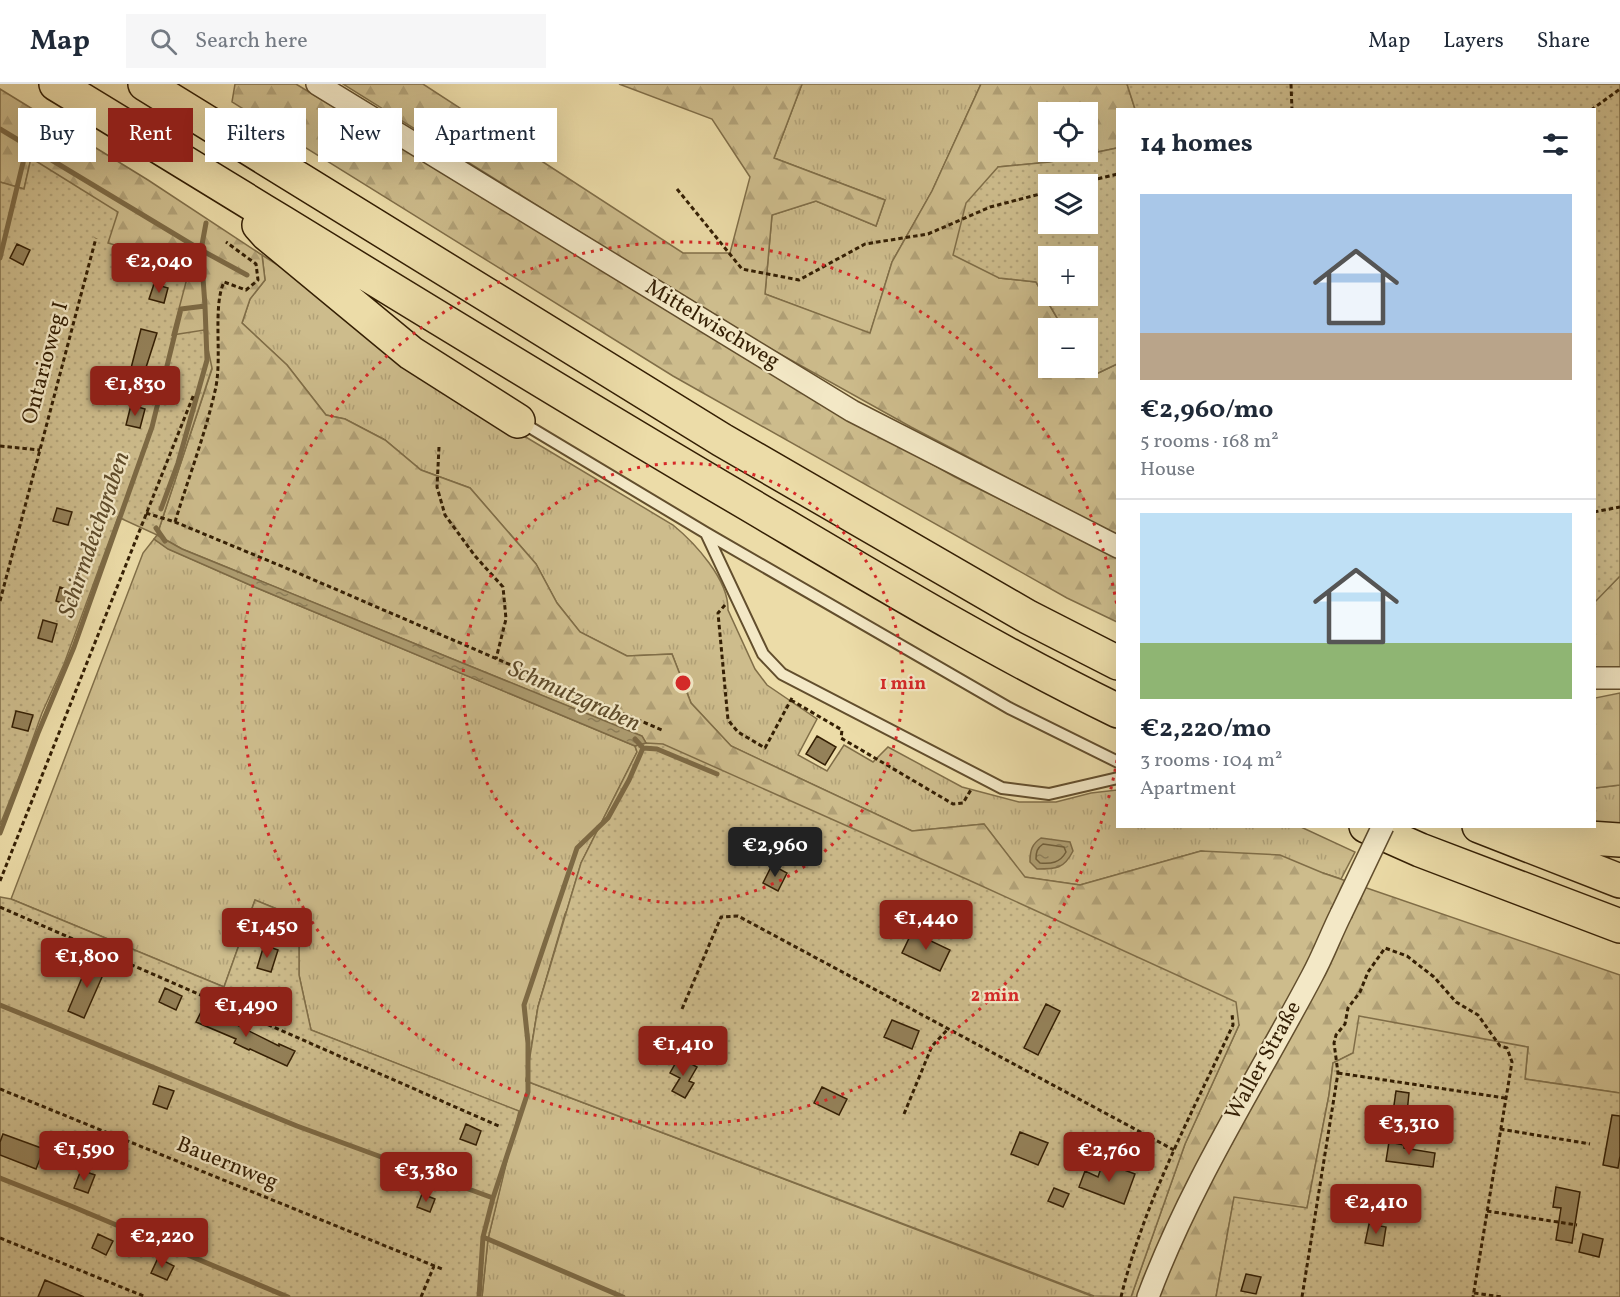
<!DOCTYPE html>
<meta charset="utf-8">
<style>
:root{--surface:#fff;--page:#f6f6f7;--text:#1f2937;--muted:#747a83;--line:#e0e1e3;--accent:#8f2418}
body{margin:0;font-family:Vollkorn,serif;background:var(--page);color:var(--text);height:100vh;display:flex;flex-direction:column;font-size:22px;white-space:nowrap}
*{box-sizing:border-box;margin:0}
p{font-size:20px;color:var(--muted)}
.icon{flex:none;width:33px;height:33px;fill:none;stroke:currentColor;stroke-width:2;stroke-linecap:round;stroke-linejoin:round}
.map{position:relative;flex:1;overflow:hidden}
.details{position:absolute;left:1116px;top:24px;width:480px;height:720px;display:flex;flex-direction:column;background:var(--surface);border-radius:0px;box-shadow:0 6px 24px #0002}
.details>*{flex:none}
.guide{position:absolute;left:18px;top:24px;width:570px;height:54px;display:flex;gap:12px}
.controls{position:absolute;left:1038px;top:18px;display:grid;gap:12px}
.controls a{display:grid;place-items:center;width:60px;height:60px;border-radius:0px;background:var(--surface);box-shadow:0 6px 24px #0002;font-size:30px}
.price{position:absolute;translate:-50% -51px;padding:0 14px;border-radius:6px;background:var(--accent);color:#fff;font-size:20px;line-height:39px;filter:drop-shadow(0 2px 3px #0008)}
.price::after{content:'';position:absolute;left:50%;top:36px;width:18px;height:14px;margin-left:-9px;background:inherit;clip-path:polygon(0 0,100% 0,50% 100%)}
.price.selected{background:#222;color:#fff}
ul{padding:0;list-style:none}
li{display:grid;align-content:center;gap:12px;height:318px;padding:0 24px}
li+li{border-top:2px solid var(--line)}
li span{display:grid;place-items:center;height:186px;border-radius:0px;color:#555}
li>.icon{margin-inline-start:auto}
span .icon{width:108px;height:108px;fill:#fffc;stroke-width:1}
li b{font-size:26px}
h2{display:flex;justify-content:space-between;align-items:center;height:72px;padding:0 24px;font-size:26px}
.pill{padding:0 21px;border-radius:0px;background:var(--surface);box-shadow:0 6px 24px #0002;font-size:21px;line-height:54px}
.pill.selected{background:var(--accent);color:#fff}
header{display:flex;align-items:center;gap:36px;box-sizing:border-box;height:84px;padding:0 30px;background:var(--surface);border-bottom:2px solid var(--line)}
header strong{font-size:28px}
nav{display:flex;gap:33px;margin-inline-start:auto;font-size:21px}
.search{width:420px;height:54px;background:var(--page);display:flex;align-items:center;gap:15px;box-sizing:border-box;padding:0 21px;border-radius:0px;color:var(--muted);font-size:22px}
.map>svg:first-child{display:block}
.grass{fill:url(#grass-tufts);stroke:#806e48;stroke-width:1.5}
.forest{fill:url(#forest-firs);stroke:#806e48;stroke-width:1.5;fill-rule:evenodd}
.park{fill:url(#park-dots);stroke:#806e48;stroke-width:1.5;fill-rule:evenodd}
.water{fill:url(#water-ripples);stroke:#7d6a45;stroke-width:1.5}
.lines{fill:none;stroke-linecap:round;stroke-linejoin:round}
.shore{stroke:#705e3a;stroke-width:1.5}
.stream{stroke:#7d6a45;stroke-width:5}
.building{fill:#948159;stroke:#341f04;stroke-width:1.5}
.lane-casing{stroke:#624e2d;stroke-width:14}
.street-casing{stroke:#624e2d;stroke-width:24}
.highway-casing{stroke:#341f04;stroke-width:36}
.path{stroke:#341f04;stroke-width:3;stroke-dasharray:4.5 3;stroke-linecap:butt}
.lane{stroke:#f3e8c6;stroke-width:10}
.street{stroke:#f3e8c6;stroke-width:21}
.highway{stroke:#ecdca8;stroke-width:33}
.street-bridge-casing{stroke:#624e2d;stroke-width:24;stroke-linecap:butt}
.street-bridge{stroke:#f3e8c6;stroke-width:21}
.ring{fill:none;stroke:#d62828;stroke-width:3;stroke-dasharray:3 6}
.labels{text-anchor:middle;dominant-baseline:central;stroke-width:4.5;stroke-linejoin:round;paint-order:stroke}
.street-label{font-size:22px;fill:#341f04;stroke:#f3e8c6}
.water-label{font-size:24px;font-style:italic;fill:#5e4b2a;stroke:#f3e8c6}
.centre{fill:#d62828;stroke:#f3e8c6;stroke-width:3}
.ring-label{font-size:18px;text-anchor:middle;font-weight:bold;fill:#d62828;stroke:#f3e8c6;stroke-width:4.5;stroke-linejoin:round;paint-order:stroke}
</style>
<header>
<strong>Map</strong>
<div class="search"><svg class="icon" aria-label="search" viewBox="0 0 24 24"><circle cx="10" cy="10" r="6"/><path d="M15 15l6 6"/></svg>Search here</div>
<nav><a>Map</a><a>Layers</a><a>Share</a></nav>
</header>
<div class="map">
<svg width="1620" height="1213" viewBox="0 0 1620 1213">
<defs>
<pattern id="grass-tufts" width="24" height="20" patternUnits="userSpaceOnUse" patternTransform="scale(1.5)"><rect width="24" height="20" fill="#cdbc8c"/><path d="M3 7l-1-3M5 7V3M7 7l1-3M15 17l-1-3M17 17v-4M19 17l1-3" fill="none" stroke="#b1a177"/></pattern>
<pattern id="forest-firs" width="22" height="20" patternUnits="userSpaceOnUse" patternTransform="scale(1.5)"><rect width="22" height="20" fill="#cdbc8c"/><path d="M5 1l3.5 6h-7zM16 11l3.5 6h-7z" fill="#b1a177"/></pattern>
<pattern id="park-dots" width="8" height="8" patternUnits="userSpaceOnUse" patternTransform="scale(1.5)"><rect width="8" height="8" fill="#cdbc8c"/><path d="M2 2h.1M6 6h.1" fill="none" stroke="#b1a177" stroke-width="1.8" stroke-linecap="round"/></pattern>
<pattern id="water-ripples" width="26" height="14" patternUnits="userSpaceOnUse" patternTransform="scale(1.5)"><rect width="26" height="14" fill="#ad9c70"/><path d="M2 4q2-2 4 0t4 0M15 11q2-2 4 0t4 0" fill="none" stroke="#8e7f5a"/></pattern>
</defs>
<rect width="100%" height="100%" fill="#ecdca8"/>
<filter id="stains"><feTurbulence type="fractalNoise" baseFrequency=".00333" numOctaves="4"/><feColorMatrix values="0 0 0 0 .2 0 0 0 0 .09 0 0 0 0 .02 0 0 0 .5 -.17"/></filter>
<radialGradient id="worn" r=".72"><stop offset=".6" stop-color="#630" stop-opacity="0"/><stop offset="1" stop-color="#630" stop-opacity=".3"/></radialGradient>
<path class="grass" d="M802 0H981L932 107 892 178 870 250 765 210 772 131 816 117 876 142 885 116 774 74Z
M262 171 284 185 514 346 673 441C695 459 729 496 728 526L755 585 767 601 817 635 798 671 827 687 844 661 873 678 888 663 962 703 1019 718H1056L1091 709 1117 706 1118 742 1301 743 1355 768 1341 795 1323 789 1201 767 1080 801 1024 793 984 740 912 747 731 662 691 619 672 570 627 572 580 548 557 519 536 480 470 404 421 386 385 356 345 335 326 331 287 281 242 239 250 215 265 196Z
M154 455 169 465 257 504 635 662 637 668 581 779 538 923 526 997 1094 1213H482L488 1155 518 1027 311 946 299 891V834L255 816 224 903 11 815 143 469Z
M1620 701V744L1594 742 1595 704Z"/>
<path class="forest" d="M235 0H296L837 327 955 393 1117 474V538L1067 514 673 292 232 18Z
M343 0H423L683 169H730L750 93 712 35 619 0H802L774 74 885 116 876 142 816 117 772 131 765 210 870 249 892 178 932 107 981 0H1127L1135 25 1118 26 1117 64 1050 78 998 83 999 194 1036 198 1063 244H1048V284H1088V282L1094 291 1117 280V451L911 343 737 246ZM1048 28H1088V68H1048Z
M0 5 148 96 262 171 265 196 250 215 242 239 287 281 326 331 345 335 385 356 421 386 470 404 536 480 557 519 580 548 627 572 672 570 691 619 731 662 912 747 984 740 1025 793 1080 801 1201 767 1280 771 1323 789 1620 891V1009L1525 995 1528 963 1353 969 1333 979 1329 1011 1307 1124 1234 1114 1216 1213H1131L1185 1060 1239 941 532 959 538 923 565 830 649 673 646 659 642 652 182 465 157 451 212 285 172 251 108 159 31 75 24 105 0 98Z
M1620 492V583L1595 584 1594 518Z
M1620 609V701L1595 704V614Z"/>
<path class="park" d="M1127 0H1620V492L1595 518 1594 26 1135 25Z
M1117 64V280L1094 291 1088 282V244H1063L1036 198 999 194 953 171 966 119 998 83 1050 78ZM1048 100H1088V140H1048ZM1088 172V212H1048V172Z
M31 74 118 128 108 159 190 183 172 251 204 246 212 284 157 451 118 433 64 580 42 629 21 688 0 741V98L24 105Z
M646 659 663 660 973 798 1236 918 1239 941 1185 1060 1131 1213 1094 1212 526 997 538 923 581 779 637 668 635 662Z
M0 813 11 815 224 903 255 816 299 834V891L311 946 519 1027 488 1155 482 1213H0Z
M1359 932 1528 963 1525 995 1620 1009V1213H1216L1234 1113 1307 1124 1329 1011 1333 979 1353 969Z"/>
<path class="water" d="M157 451 182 465 642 652 646 659 635 662 257 504 168 465 154 455Z
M1041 754 1070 758 1073 767C1064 785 1056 785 1037 785L1030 778C1030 766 1032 760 1041 754Z"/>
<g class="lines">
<path class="shore" d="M1043 760 1064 763 1066 768C1060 779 1051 780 1040 779L1036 775C1036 768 1037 764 1043 760Z"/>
<path class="stream" d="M0 45 201 166 247 191
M0 174 27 62
M161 425 178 379 207 276 205 222
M156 444 165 457
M643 664 657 665 717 690
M0 749 38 649 74 563 152 343 181 225 205 222 201 166 206 139
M0 921 297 1042 493 1114
M0 1094 71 1122 288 1213
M483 1153 623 1213
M479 1213 483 1153 493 1114 528 1008V959L524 921 577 764 608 734 629 696 643 664 635 655"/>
</g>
<path class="building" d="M17 160 30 166 23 181 10 174Z
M154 200 168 204 164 219 149 215Z
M141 245 157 249 142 296 129 292Z
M131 321 145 325 140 344 126 341Z
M57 424 72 428 68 441 53 437Z
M60 503 77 509 72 522 56 517Z
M43 536 57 540 52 558 38 554Z
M16 627 33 631 28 647 12 643Z
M817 652 836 663 825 681 806 670Z
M772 781 787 789 778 807 763 799Z
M912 848 950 866 940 887 902 869Z
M264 861 278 866 271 888 257 884Z
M89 877 106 884 84 934 68 927Z
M165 904 182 912 176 926 159 918Z
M1046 920 1060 927 1038 971 1024 964Z
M203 924 279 962V960L295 967 287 982 250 965 249 966 234 959 236 955 196 938Z
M892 936 919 947 912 965 884 953Z
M679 973 697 983 689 997 694 999 685 1014 672 1007 680 994 670 989Z
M159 1002 174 1007 167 1025 153 1020Z
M822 1003 847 1015 839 1031 814 1019Z
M1396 1007 1409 1009 1407 1029 1393 1028Z
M1612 1031 1620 1032V1072L1618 1084 1603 1081Z
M466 1040 481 1047 476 1061 460 1055Z
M1020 1048 1048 1059 1038 1081 1011 1070Z
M3 1050 44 1065 36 1085 0 1071V1058Z
M1389 1058 1404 1061V1064L1435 1069 1433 1083 1386 1077Z
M1103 1078 1135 1090 1124 1120 1079 1103 1085 1087 1098 1093Z
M81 1086 95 1091 88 1109 74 1104Z
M1556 1103 1580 1108 1572 1159 1556 1156 1561 1124 1553 1123Z
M1054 1104 1069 1110 1063 1123 1048 1117Z
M422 1110 435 1115 430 1128 417 1123Z
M1369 1140 1386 1143 1383 1162 1365 1159Z
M98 1150 113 1157 106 1171 92 1164Z
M1583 1150 1603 1155 1599 1173 1579 1168Z
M158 1174 174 1182 167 1196 151 1189Z
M1246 1190 1261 1193 1256 1210 1241 1207Z
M45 1196 84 1213H38Z"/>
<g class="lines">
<defs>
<path id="lane" d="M521 338 706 449 1009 624 1118 678
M706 449 763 570 782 590 1002 704 1049 710 1118 694"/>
<path id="street" d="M317 0 852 327 1118 463
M1594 594H1620
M1148 1213C1190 1100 1256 998 1312 892 1323 872 1331 850 1341 830"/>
<path id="highway" d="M56 0C285 139 513 282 745 418 867 490 990 565 1118 627
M145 0 722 356 1028 533 1118 579
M259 141 267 150 411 269 518 337
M1366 742 1420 766 1620 842
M1479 742 1620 797
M1532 742 1589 754 1620 756"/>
</defs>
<use href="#lane" class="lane-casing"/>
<use href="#street" class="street-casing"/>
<use href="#highway" class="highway-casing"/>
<path class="path" d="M1291 0 1292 26
M1591 26 1620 5
M1076 100 1118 90
M677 105 742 185 799 196 865 160 928 150 990 123 1048 108
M0 362 40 366
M439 363 437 403 445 431 475 472 503 503 506 535 496 575
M1594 428 1620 423
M146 429 175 438 298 489 664 647
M175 438C188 395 205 351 215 307 223 275 212 224 224 198L246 206 258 196 256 180 226 158
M0 517 96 154
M725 521 718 529 728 636 738 648 765 664 793 612
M791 616 842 646 841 654 953 720 963 719 972 704
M0 797 194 310
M0 823 501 1043
M682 925 721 833 738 832 1174 1066
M1338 989 1505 1014
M0 1005 442 1185
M904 1030 932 962 948 945
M1500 1045 1590 1060
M1487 1127 1577 1141
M0 1154 146 1213
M1474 1209 1502 1213
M421 1213 434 1182
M1121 1213C1144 1118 1192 1029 1233 941L1232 930
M1302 1213 1338 989 1334 959 1336 951 1345 940 1348 924 1360 908 1368 888 1385 864 1407 872 1434 893 1456 918 1478 931 1500 962 1507 964 1512 978 1473 1213"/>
<use href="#lane" class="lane"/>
<use href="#street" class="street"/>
<use href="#highway" class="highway"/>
<defs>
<path id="street-bridge" d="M1341 830 1383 742"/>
</defs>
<use href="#street-bridge" class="street-bridge-casing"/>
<use href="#street-bridge" class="street-bridge"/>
</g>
<g class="ring">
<circle cx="683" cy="599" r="220"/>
<path d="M1117 676A441 441 0 1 1 1117 522"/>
</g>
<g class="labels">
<g class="street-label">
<text transform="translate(712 241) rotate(31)">Mittelwischweg</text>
<text transform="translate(46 279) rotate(-75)">Ontarioweg I</text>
<text transform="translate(1264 977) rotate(-61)">Waller Straße</text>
<text transform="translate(227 1080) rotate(22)">Bauernweg</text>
</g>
<g class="water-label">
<text transform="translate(95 451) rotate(-71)">Schirmdeichgraben</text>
<text transform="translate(574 613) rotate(24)">Schmutzgraben</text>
</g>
</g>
<circle cx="683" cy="599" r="9" class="centre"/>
<g class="ring-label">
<text x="903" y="605">1 min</text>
<text x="995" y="917">2 min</text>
</g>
<rect width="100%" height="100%" filter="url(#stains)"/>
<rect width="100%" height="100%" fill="url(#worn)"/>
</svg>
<div class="controls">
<a><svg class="icon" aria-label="locate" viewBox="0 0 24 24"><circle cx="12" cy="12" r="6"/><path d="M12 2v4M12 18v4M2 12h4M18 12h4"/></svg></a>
<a><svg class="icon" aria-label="layers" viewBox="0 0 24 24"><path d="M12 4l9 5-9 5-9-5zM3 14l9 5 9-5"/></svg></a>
<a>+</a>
<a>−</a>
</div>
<b class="price" style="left:159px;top:210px">€2,040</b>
<b class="price" style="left:135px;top:333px">€1,830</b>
<b class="price selected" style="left:775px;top:794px">€2,960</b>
<b class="price" style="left:926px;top:867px">€1,440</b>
<b class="price" style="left:267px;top:875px">€1,450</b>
<b class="price" style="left:87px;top:905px">€1,800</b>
<b class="price" style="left:246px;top:954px">€1,490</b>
<b class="price" style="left:683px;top:993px">€1,410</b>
<b class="price" style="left:1409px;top:1072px">€3,310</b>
<b class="price" style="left:84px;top:1098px">€1,590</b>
<b class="price" style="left:1109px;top:1099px">€2,760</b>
<b class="price" style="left:426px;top:1119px">€3,380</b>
<b class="price" style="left:1376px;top:1151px">€2,410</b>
<b class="price" style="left:162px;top:1185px">€2,220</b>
<div class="guide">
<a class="pill">Buy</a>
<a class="pill selected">Rent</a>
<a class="pill">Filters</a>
<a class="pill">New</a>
<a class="pill">Apartment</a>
</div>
<section class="details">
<h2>14 homes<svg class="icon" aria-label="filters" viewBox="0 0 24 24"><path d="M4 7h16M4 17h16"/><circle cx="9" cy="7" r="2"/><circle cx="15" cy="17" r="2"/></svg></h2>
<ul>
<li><span style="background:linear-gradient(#a9c7e8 75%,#b9a48a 0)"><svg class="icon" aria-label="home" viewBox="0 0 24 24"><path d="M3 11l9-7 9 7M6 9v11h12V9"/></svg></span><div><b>€2,960/mo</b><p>5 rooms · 168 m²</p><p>House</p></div></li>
<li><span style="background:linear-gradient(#bfe0f5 70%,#8fb573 0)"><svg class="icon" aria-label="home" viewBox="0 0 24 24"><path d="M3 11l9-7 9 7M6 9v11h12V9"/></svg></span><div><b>€2,220/mo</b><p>3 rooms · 104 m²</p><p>Apartment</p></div></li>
</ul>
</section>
</div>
